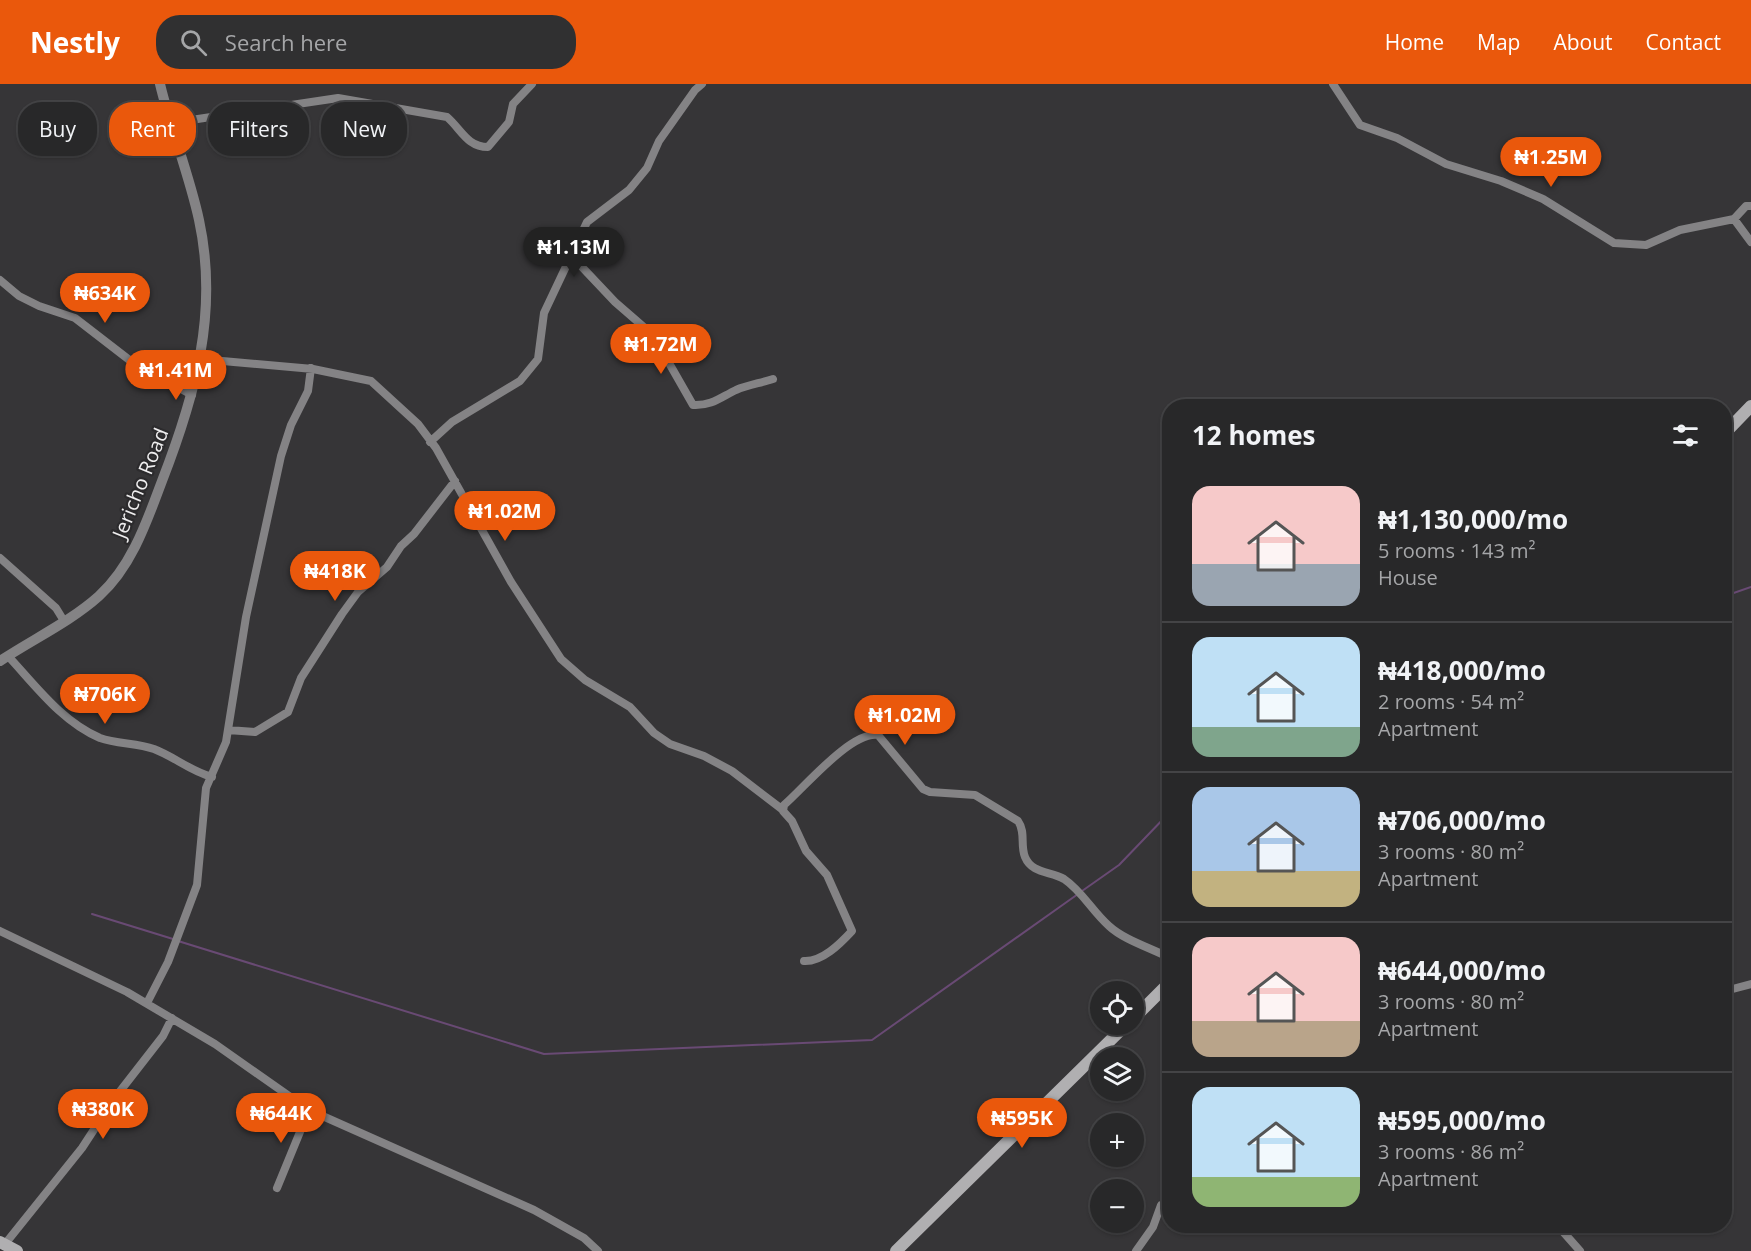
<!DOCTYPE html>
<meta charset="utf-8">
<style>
:root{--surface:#282829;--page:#303031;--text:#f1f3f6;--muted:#a5a6a8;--line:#444446;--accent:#ea580c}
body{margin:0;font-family:"Open Sans",sans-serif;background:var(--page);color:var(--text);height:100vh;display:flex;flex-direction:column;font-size:22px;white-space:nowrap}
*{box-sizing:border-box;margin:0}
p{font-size:20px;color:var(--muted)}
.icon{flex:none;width:33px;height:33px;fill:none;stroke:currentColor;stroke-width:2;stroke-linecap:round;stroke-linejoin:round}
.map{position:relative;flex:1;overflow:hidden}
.sheet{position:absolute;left:1162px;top:315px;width:570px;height:834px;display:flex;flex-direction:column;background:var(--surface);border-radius:24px;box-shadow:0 2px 4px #0004,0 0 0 2px var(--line)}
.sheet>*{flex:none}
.banner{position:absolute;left:18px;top:18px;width:570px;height:54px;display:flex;gap:12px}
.tools{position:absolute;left:1090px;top:897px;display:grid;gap:12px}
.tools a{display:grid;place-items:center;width:54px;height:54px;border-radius:50%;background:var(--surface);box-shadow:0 2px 4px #0004,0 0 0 2px var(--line);font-size:30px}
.price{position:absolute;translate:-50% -51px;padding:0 14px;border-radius:21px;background:var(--accent);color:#fff;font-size:20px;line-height:39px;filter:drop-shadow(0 2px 3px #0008)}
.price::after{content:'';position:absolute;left:50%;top:36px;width:18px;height:14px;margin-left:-9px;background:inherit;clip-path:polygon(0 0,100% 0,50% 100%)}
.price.on{background:#222;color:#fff}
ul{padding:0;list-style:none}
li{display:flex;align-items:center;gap:18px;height:150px;padding:0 30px}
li+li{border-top:2px solid var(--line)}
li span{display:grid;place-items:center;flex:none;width:168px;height:120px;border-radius:18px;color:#555}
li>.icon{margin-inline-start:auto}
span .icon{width:72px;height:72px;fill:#fffc;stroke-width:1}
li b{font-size:26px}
h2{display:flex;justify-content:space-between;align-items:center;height:72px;padding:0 30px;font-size:26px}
.chip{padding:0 21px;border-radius:24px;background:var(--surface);box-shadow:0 2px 4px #0004,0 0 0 2px var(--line);font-size:21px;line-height:54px}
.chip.on{background:var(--accent);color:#fff}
header{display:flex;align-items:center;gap:36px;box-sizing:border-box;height:84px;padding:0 30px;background:var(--accent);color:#fff}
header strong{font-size:28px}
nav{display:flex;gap:33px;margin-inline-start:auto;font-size:21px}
.search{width:420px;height:54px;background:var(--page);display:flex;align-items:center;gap:15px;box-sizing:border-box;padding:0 21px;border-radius:24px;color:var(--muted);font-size:22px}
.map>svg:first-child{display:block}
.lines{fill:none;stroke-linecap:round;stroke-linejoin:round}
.stream{stroke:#694a74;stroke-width:2}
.minor{stroke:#848385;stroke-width:8}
.tertiary{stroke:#848385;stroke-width:10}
.secondary{stroke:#b0afb1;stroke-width:12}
.labels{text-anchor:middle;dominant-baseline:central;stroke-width:4.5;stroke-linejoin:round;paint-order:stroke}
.street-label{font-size:20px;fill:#efeeef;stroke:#2c2b2d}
</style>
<header>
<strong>Nestly</strong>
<div class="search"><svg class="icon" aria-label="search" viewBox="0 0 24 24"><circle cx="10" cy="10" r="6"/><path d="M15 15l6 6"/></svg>Search here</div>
<nav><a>Home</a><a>Map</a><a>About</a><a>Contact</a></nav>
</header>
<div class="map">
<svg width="1751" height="1167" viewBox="0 0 1751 1167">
<rect width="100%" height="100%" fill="#363537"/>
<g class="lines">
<path class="stream" d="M1725 512 1751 503
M1082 807 1119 781 1170 728
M92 830 173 855
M178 857 544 970 872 956 1078 810"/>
<path class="minor" d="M1333 0 1360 41 1397 54 1446 80 1501 97 1543 115 1614 159 1646 161 1680 146 1734 135 1751 158
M171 39 338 14 447 33C461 45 467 63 488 63L509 38 513 20 532 0
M1734 135 1746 122H1751
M568 176 581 182 615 218 653 251 693 321C712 322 721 313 736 306 748 301 761 299 773 295
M0 196 19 212 39 222 75 234 132 278 192 311
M200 275 313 285 371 297 418 340 436 364 511 498 561 575 585 596 630 623 654 649 670 660 704 672 732 687 783 726
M430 358 452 338 520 297 538 275 544 229 587 138 629 106 647 84 659 57 695 6 702 0
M0 474 56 524 64 537
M8 572C35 601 62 638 100 654 117 660 137 659 154 665 175 673 190 687 212 693
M228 646 255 648 288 628 301 594 342 530 358 508 387 483 401 462 414 450 455 397
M0 847 127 908 215 960 309 1026 534 1126 584 1154 598 1167
M804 877C822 878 840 860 852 847L827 791 806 767 792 737 783 727 784 721C804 704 851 647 878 651L923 705 930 708 975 711 1018 737C1026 748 1020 761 1025 773 1032 790 1051 787 1064 795 1082 807 1092 827 1109 842 1124 856 1151 864 1170 874
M1725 907 1751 900
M147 919 168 878 197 801 206 704 226 658 246 533 281 372 291 341 308 307 311 284
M277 1104 309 1026
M1558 1142 1580 1167
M5 1160 82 1064 114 1015 163 952 172 934
M1136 1167 1153 1143 1161 1121"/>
<path class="tertiary" d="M0 577C33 555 70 538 99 512 132 482 147 437 162 397 195 312 219 228 199 136 189 90 171 46 160 0"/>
<path class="secondary" d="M1725 349 1751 322
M1134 934 1170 898
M0 1158 17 1167
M896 1167 1127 940"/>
</g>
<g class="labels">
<g class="street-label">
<text transform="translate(140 399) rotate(-68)">Jericho Road</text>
</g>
</g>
</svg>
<div class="tools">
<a><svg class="icon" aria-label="locate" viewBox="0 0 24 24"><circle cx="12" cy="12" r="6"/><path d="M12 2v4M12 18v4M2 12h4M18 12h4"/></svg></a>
<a><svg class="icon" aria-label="layers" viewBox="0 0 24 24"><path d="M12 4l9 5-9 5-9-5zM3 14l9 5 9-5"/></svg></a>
<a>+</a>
<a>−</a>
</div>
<b class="price" style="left:1551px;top:104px">₦1.25M</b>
<b class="price on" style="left:574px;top:194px">₦1.13M</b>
<b class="price" style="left:105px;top:240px">₦634K</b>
<b class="price" style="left:661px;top:291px">₦1.72M</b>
<b class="price" style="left:176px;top:317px">₦1.41M</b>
<b class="price" style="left:505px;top:458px">₦1.02M</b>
<b class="price" style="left:335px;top:518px">₦418K</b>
<b class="price" style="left:105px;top:641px">₦706K</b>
<b class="price" style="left:905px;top:662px">₦1.02M</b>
<b class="price" style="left:103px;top:1056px">₦380K</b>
<b class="price" style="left:281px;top:1060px">₦644K</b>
<b class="price" style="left:1022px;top:1065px">₦595K</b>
<div class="banner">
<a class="chip">Buy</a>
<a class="chip on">Rent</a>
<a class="chip">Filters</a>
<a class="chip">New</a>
</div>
<section class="sheet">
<h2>12 homes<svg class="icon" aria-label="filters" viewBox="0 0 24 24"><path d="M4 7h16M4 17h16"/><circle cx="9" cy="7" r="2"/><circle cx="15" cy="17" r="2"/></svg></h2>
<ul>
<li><span style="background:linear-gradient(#f6c9c9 65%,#9aa5b1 0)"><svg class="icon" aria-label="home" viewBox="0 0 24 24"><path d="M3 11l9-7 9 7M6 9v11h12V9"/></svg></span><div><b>₦1,130,000/mo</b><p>5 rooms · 143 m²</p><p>House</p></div></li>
<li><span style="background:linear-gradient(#bfe0f5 75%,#7fa58c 0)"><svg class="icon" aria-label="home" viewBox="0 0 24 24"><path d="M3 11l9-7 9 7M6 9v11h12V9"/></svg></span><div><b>₦418,000/mo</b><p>2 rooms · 54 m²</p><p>Apartment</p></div></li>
<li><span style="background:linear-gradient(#a9c7e8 70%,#c2b280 0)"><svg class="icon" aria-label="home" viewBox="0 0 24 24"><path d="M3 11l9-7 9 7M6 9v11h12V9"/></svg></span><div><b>₦706,000/mo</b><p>3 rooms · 80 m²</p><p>Apartment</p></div></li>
<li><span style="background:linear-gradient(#f6c9c9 70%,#b9a48a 0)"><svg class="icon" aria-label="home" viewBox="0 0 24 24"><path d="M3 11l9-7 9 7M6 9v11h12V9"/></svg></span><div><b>₦644,000/mo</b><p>3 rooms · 80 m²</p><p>Apartment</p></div></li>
<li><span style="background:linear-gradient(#bfe0f5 75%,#8fb573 0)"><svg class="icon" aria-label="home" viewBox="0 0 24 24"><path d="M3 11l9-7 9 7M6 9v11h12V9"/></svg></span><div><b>₦595,000/mo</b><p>3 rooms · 86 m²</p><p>Apartment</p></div></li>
</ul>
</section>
</div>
